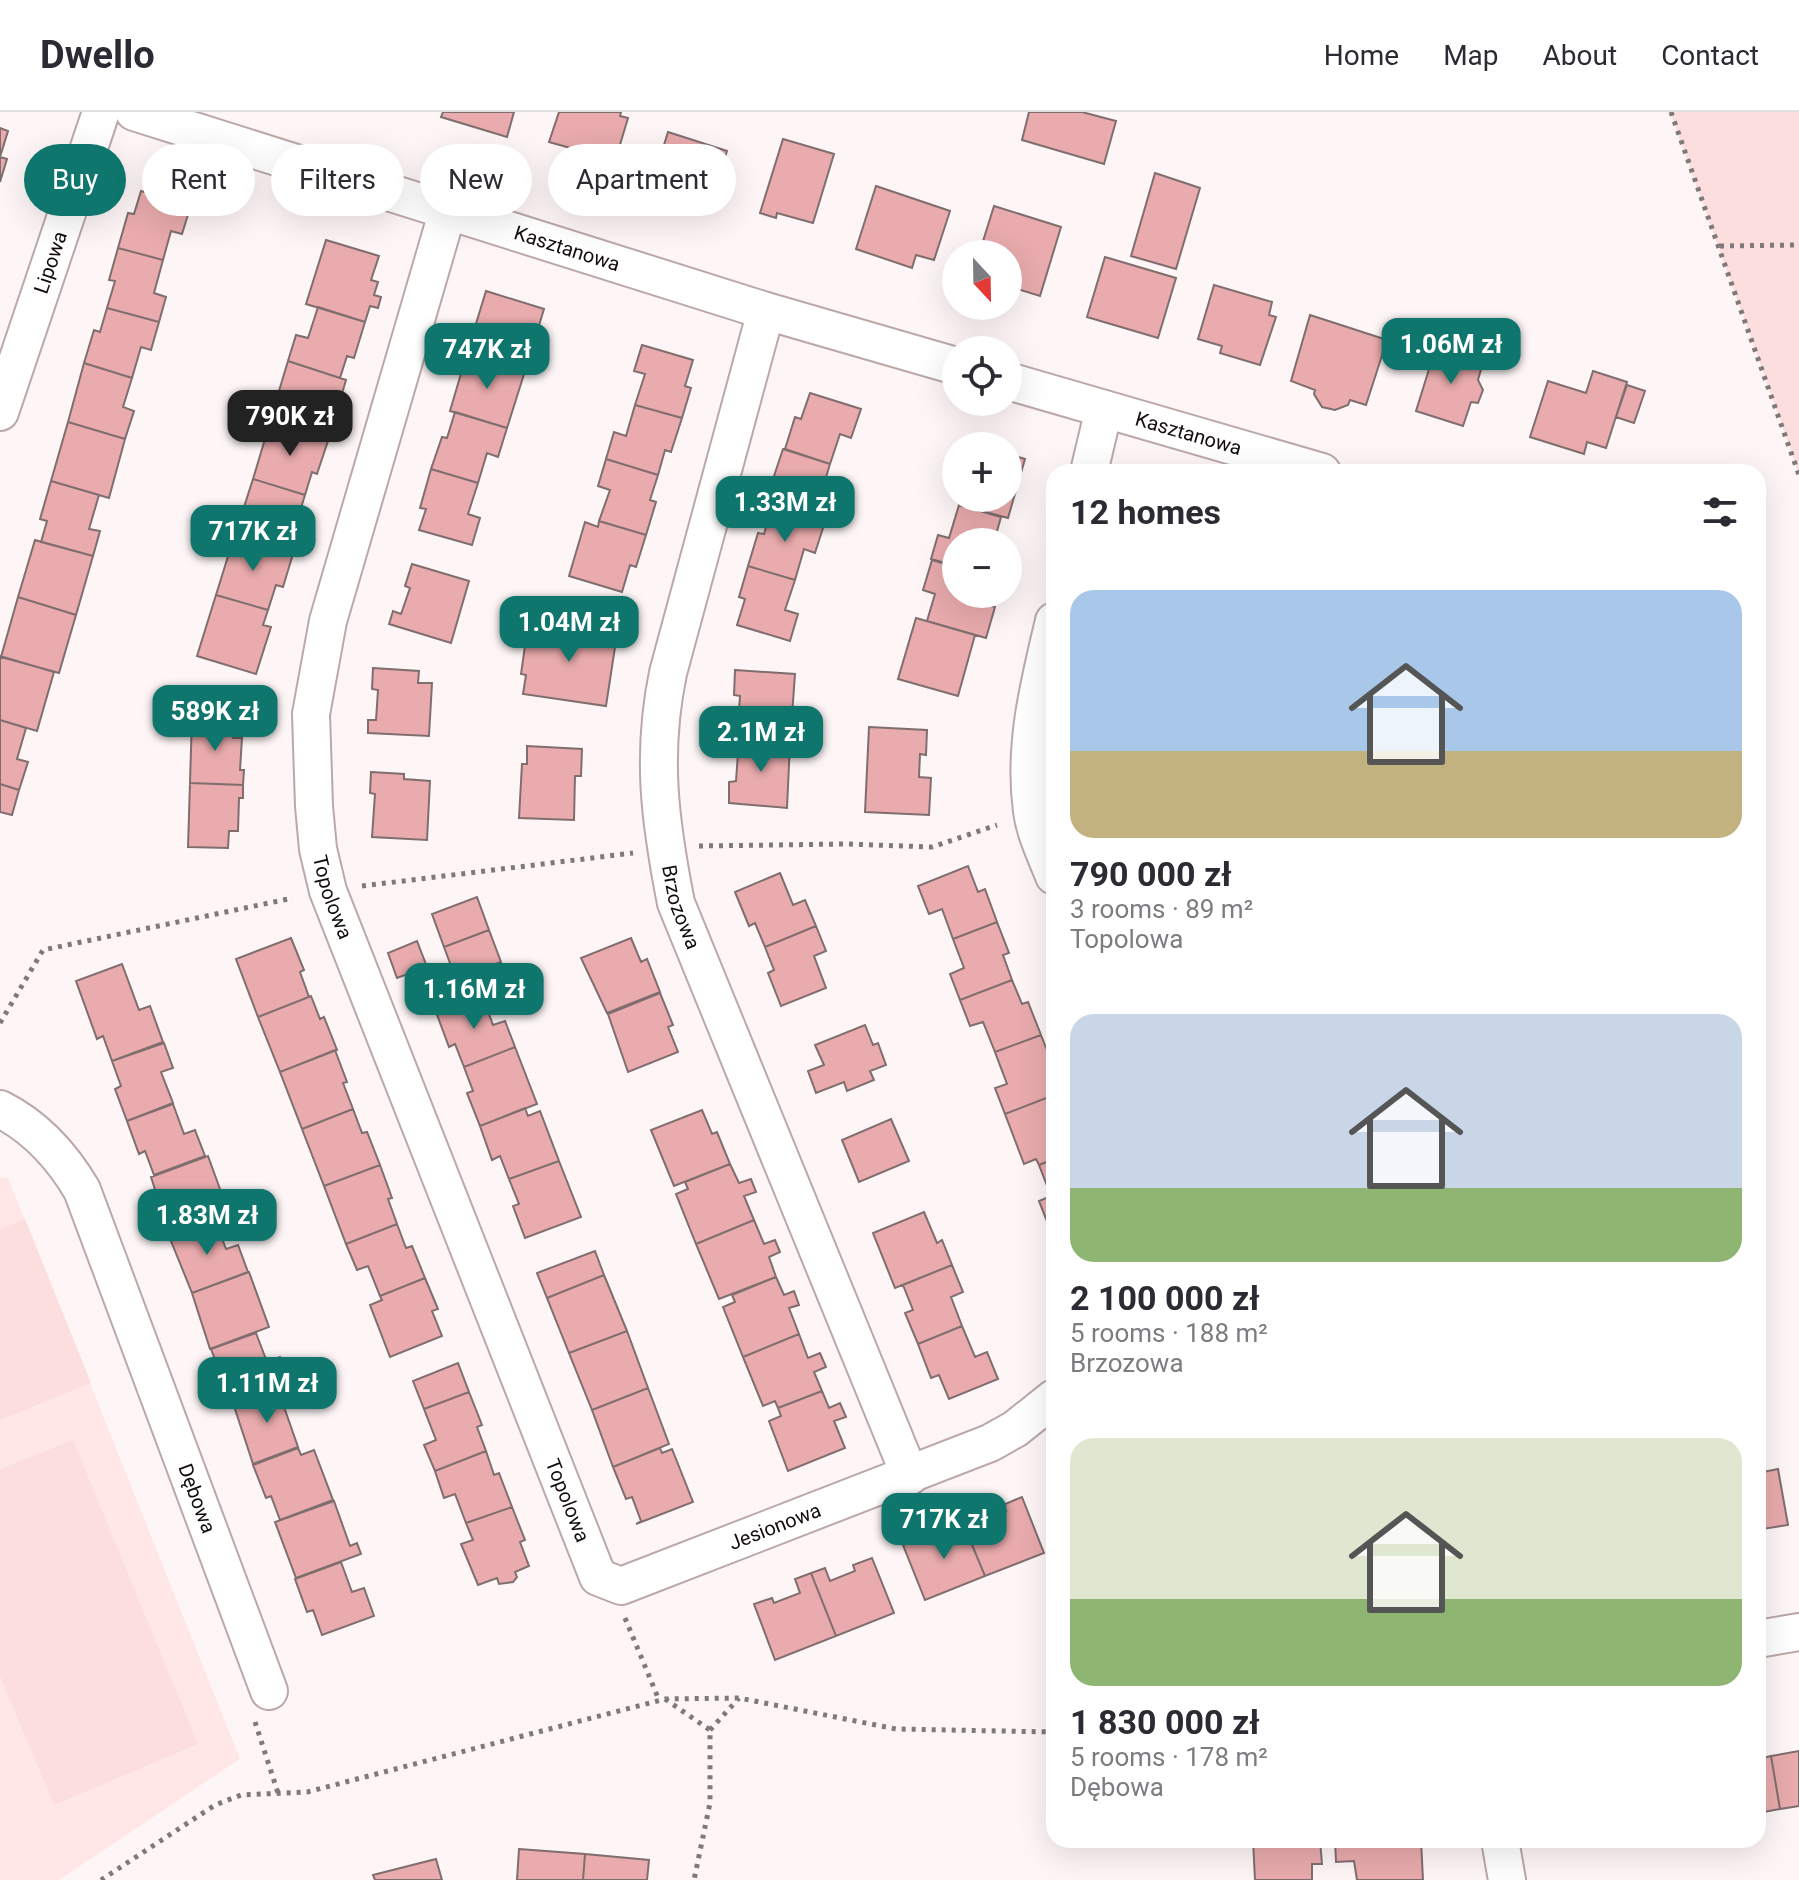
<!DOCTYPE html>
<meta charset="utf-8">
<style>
:root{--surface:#fff;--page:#f2f2f3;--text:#2b2b33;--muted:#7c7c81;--line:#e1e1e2;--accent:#0f766e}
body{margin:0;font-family:Roboto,sans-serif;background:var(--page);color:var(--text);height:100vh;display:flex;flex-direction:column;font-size:30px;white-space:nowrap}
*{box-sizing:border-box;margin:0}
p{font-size:26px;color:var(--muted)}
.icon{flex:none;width:44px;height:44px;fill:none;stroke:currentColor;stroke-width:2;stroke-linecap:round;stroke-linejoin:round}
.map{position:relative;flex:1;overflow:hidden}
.details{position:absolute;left:1046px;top:352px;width:720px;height:1384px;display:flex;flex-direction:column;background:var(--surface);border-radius:24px;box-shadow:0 8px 32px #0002}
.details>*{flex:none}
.hud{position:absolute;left:24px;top:32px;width:760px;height:72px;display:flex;gap:16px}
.needle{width:52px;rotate:158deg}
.buttons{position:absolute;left:942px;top:128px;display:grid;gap:16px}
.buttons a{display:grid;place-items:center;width:80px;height:80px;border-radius:50%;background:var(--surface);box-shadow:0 8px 32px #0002;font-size:40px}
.price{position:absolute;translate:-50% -68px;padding:0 18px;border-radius:16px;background:var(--accent);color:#fff;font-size:26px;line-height:52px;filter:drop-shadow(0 2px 4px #0008)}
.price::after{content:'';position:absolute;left:50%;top:48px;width:24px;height:18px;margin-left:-12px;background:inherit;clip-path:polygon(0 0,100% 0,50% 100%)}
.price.current{background:#222;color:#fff}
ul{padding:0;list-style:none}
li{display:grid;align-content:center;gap:16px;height:424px;padding:0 24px}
li span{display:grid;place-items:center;height:248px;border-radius:24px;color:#555}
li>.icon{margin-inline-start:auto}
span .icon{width:144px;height:144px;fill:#fffc;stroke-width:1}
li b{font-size:34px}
h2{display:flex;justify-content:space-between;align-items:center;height:96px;padding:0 24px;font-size:34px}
.pill{padding:0 28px;border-radius:36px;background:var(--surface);box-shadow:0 8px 32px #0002;font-size:28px;line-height:72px}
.pill.current{background:var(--accent);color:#fff}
header{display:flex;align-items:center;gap:48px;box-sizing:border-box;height:112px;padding:0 40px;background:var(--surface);border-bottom:2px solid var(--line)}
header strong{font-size:38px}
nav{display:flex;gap:44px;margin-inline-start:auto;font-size:28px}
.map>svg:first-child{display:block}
.built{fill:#ffe7e7}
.green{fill:#fcdedf}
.building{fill:#e9abad;stroke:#806e6f;stroke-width:2}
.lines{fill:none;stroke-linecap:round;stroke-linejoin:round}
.street-casing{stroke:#bca8a9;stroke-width:40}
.path{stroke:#807979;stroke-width:5;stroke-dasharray:4 6;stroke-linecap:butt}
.street{stroke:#fff;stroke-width:36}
.labels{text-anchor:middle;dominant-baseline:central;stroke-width:8;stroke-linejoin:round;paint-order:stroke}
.street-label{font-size:20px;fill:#130c0c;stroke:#fff}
</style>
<header>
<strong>Dwello</strong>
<nav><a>Home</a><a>Map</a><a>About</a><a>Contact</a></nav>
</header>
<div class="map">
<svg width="1799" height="1768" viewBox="0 0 1799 1768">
<rect width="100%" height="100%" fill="#fef6f6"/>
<path class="built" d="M0 1065 8 1066 240 1647 59 1768H0Z"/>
<path class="green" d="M1670 0H1799V363L1782 313Z
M25 1107 91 1271 0 1308V1117Z
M73 1328 198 1632 54 1693 0 1564V1357Z"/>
<path class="building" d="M443 0H514L507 25 441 5Z
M559 0H621L620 4 628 6 613 56 572 45 574 37 549 30Z
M1029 0H1082L1116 9 1104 52 1022 28Z
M0 16 8 19 0 45 7 47 0 70Z
M668 20 727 39 712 87 653 68Z
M783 27 834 42 813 111 777 101 776 106 760 101Z
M1155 61 1200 76 1176 157 1131 144Z
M876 74 950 99 934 148 916 143 912 156 856 137Z
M141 79 191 93 182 122 171 119 163 148 118 136 128 101 134 102Z
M994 94 1061 115 1040 184 1008 174V142H979Z
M326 128 379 144 371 168 378 170 374 183 381 185 378 196 370 194 365 210 306 192Z
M118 136 163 148 154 181 166 185 159 210 107 196 115 169 109 168Z
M1105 145 1176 166 1158 226 1087 205Z
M1214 173 1272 190 1269 203 1276 205 1260 253 1220 241 1222 234 1198 227Z
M486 179 544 197 525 259 467 241Z
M318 195 365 210 354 246 347 244 340 266 288 249 296 223 308 226Z
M107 196 159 210 151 238 141 235 132 266 84 251 94 218 100 220Z
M1310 203 1387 228 1366 293 1350 288 1348 293 1335 298 1322 295 1314 282 1315 278 1291 269Z
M1447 232 1461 236 1468 247 1483 250 1478 268 1483 278 1478 291 1471 290 1463 314 1416 299 1435 238Z
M642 233 693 248 685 274 691 276 682 306 635 293 645 262 634 259Z
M467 241 525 259 507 316 450 299Z
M288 249 346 268 329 326 282 312 283 305 272 302Z
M84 251 132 266 123 295 134 299 125 327 68 310Z
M1593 259 1627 270 1606 336 1587 330 1584 342 1530 325 1548 269 1586 281Z
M1627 273 1645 279 1634 311 1616 305Z
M810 281 861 297 851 326 840 322 830 352 785 337 795 305 801 307Z
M635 293 682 306 671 340 665 338 658 363 606 347 614 320 626 324Z
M455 300 507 316 498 345 487 341 478 371 431 357 442 325 447 326Z
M68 310 125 327 109 386 51 369Z
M282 312 329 326 317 362 312 360 305 383 253 367 268 317 279 321Z
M783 337 830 352 821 382 833 386 824 413 771 397 779 372 772 370Z
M1008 342 1025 347 1008 406 960 393 962 386H1008Z
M606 347 658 363 650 388 656 390 646 423 599 409 610 378 598 374Z
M431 357 478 371 468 402 480 406 472 433 419 418 426 397 420 396Z
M253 367 305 383 297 409 303 411 293 442 247 429 257 398 244 395Z
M51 369 99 383 89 417 100 419 93 444 41 430 47 409 40 407Z
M959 393 1001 405 994 430H956V454L931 447 938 423 949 426Z
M771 397 824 413 815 441 804 437 795 468 748 454 758 421 764 422Z
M599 409 646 423 636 455 630 453 622 480 569 464 585 410 598 415Z
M234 425 293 442 283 475 276 473 268 498 216 483Z
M35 428 93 444 76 503 18 485Z
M932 448 956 455V482H975L973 489 995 495 986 526 927 509 935 482 923 478Z
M412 452 469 469 451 531 389 512 393 499 401 502 410 476 405 474Z
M748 454 795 468 785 498 798 502 790 529 737 513 745 487 739 485Z
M216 483 268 498 263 513 271 515 256 562 197 544Z
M18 485 76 503 59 561 1 545Z
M916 506 975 523 958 584 898 567Z
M534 509 617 522 606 594 523 582 526 563 521 562 526 527 531 528Z
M0 544 54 560 37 619 0 608Z
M373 556 419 559 418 571H432L429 624 368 621V608H376L378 578 372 577Z
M735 558 795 562 790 631 724 626 725 611 738 612 740 584 734 583Z
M192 605 234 607 233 626H242L240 658H244L243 673 190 671Z
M0 608 26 616 17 647 28 650 19 678 0 672Z
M869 615 927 618 926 643 920 642 919 665 931 666 929 703 865 700Z
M739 627 790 631 787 696 729 691V670L736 669Z
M527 634 582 637 581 664H575L574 708 519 706 522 652H527Z
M371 660 404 662V667L430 669 427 728 372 725 375 682 370 681Z
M190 671 243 673V686H239L238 719H229L228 736 188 735Z
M0 672 19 678 12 703 0 700Z
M968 754 978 780 985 777 997 810 953 827 942 797 929 802 918 774Z
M780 761 793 793 805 788 816 814 765 835 755 811 749 814 735 780Z
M477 785 489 818 444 835 432 802Z
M997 810 1009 841 1003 843 1012 868 960 888 950 862 964 856 953 827Z
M816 814 826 839 814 844 826 876 781 894 768 861 774 858 765 835Z
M489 818 501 850 456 867 444 835Z
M291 826 304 858 300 860 309 885 258 905 236 847Z
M631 826 641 850 647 847 660 880 607 901 581 846Z
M417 829 427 855 397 866 388 841Z
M122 852 139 898 150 894 163 930 112 949 103 924 97 927 76 869Z
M1012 868 1022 892 1028 890 1041 923 995 940 983 910 970 914 960 888Z
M660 881 673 913 668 915 678 940 628 960 608 902Z
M482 883 493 913 505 909 515 935 464 955 455 932 449 935 436 900Z
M311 884 320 907 324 905 337 938 280 960 258 905Z
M865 913 873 933 878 931 886 953 870 959 874 968 847 979 844 970 816 981 808 959 824 953 815 933Z
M1041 923 1054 956 1048 959 1054 983 1005 1002 995 976 1007 972 995 940Z
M164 931 173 956 161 960 173 991 127 1009 115 977 121 974 112 949Z
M515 935 537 992 480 1014 467 981 473 979 464 955Z
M335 938 347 970 343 971 353 997 302 1017 280 960Z
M1054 983V1047L1039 1053 1036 1047 1024 1052 1005 1002Z
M173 992 184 1022 195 1018 205 1044 154 1063 145 1039 139 1042 127 1009Z
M525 996 528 1004 540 999 559 1049 509 1067 500 1044 492 1048 480 1014Z
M353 997 362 1021 367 1020 380 1053 324 1074 302 1017Z
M702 998 712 1022 717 1020 730 1052 674 1074 651 1018Z
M891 1007 909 1049 859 1070 842 1028Z
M208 1044 229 1102 170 1124 151 1065Z
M1054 1047V1116L1050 1117 1039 1089 1051 1084 1039 1053Z
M559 1049 581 1105 525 1126 513 1094 519 1092 509 1067Z
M730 1052 739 1071 751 1067 756 1080 744 1084 754 1108 696 1132 676 1082 688 1077 685 1070Z
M380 1053 392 1086 388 1087 397 1112 346 1132 324 1074Z
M924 1100 937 1131 942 1128 952 1153 895 1176 873 1121Z
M215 1108 226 1137 238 1133 248 1160 192 1181 169 1124Z
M754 1108 764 1132 775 1128 780 1140 769 1145 776 1165 719 1187 696 1132Z
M397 1112 406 1136 412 1134 425 1166 380 1184 368 1154 357 1158 346 1132Z
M595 1139 604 1163 547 1186 537 1161Z
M952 1153 963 1180 951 1185 962 1214 918 1232 905 1201 913 1198 903 1173Z
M249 1160 269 1215 210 1237 192 1181Z
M604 1163 627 1219 569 1241 547 1186Z
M776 1165 784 1183 794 1179 799 1193 789 1196 799 1222 743 1245 723 1195 735 1190 732 1183Z
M425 1166 438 1197 432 1199 442 1224 390 1245 370 1193 382 1188 380 1184Z
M962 1214 975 1245 987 1240 998 1267 949 1287 939 1263 931 1266 918 1232Z
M627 1219 648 1276 592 1298 569 1241Z
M256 1221 267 1250 280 1245 290 1273 233 1293 211 1237Z
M799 1222 808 1246 820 1241 826 1255 814 1260 822 1279 778 1296 775 1289 763 1294 743 1245Z
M458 1251 469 1280 424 1297 413 1269Z
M290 1273 295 1287 283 1292 298 1335 253 1352 234 1294Z
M648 1276 669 1332 613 1355 592 1298Z
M822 1279 829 1296 840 1291 846 1305 834 1309 845 1336 788 1359 769 1309 781 1304 778 1296Z
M469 1280 482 1313 477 1315 486 1339 435 1359 424 1333 436 1328 424 1297Z
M298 1336 301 1343 314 1338 333 1388 280 1408 271 1384 266 1386 253 1353Z
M660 1336 662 1341 672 1337 693 1390 636 1412 641 1409 632 1385 626 1387 613 1355Z
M486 1339 494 1363 499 1361 512 1395 466 1411 455 1382 444 1386 435 1359Z
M1778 1357 1788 1413 1762 1417 1763 1425H1758V1361Z
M1022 1385 1044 1441 985 1464 960 1404 976 1397 980 1409 1006 1399 1003 1393Z
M334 1389 350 1434 357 1431 361 1442 296 1466 275 1410Z
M512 1395 525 1428 520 1430 529 1454 515 1460 517 1465 513 1470 499 1472 497 1466 478 1473 461 1432 473 1428 466 1411Z
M960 1404 985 1464 925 1488 903 1433 922 1425 924 1432 950 1422 945 1410Z
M872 1446 894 1501 836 1524 811 1461 825 1456 830 1469 855 1459 853 1453Z
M341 1450 352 1480 364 1476 374 1504 322 1523 313 1498 307 1500 295 1467Z
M811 1461 836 1524 775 1548 754 1492 772 1486 774 1491 800 1481 795 1467Z
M1799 1639V1694L1780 1697 1771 1644Z
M1771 1644 1780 1697 1758 1701V1647Z
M1253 1728H1320L1322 1752H1312V1768H1255Z
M1335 1728H1421L1423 1768H1357L1354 1749 1336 1750Z
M519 1737 585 1742 583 1768H517Z
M585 1742 649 1748 647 1768H583Z
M436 1747 442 1768H375L373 1763Z"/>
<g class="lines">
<defs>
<g id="street">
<path id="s1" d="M134 0 766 199 956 254"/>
<path id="s2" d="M448 98 328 509 311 602 314 694 318 737 328 779 598 1465 621 1474 990 1331 1015 1317 1054 1286"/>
<path id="s3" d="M766 199 668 561C651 643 660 710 676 791L910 1364"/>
<path id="s4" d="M1008 269 1322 360"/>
<path id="s5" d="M0 300 101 0"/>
<path d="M1089 360 1104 297"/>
<path d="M1054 509C1039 572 1023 634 1032 699 1035 722 1046 743 1054 764"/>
<path id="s6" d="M0 997C36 1015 62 1044 82 1078L269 1579"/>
<path d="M1758 1527 1799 1520"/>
<path d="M1500 1728 1507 1768"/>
</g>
</defs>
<use href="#street" class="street-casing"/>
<path class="path" d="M1671 0 1799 363
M1720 134 1799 133
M699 734 846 732 932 735 997 713
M362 774 633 741
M0 911 43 838 293 786
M625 1506 659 1588
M665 1587 710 1618V1691L694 1768
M255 1610 278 1681
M710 1618 739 1586
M101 1768 215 1693 241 1683 307 1680 665 1587 739 1586 896 1617 1054 1620"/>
<use href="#street" class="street"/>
</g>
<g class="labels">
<g class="street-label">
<text stroke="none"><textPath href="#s1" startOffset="454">Kasztanowa</textPath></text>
<text stroke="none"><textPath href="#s5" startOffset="158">Lipowa</textPath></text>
<text stroke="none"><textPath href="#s4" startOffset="188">Kasztanowa</textPath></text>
<text stroke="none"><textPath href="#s2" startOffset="708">Topolowa</textPath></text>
<text stroke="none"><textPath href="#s3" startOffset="612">Brzozowa</textPath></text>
<text stroke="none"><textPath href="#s6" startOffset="446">Dębowa</textPath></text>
<text stroke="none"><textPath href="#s2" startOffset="1356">Topolowa</textPath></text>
<text stroke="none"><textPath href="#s2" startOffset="1628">Jesionowa</textPath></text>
</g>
</g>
</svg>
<div class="buttons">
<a><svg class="needle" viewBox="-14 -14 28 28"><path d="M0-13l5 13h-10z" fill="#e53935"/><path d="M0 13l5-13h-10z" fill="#7c7c81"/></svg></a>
<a><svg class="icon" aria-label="locate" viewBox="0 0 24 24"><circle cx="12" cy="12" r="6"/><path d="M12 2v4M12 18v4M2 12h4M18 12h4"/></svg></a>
<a>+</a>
<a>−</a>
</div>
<b class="price" style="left:1451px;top:274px">1.06M zł</b>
<b class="price" style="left:487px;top:279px">747K zł</b>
<b class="price current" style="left:290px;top:346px">790K zł</b>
<b class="price" style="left:785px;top:432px">1.33M zł</b>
<b class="price" style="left:253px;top:461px">717K zł</b>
<b class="price" style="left:569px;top:552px">1.04M zł</b>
<b class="price" style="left:215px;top:641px">589K zł</b>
<b class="price" style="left:761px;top:662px">2.1M zł</b>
<b class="price" style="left:474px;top:919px">1.16M zł</b>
<b class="price" style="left:207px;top:1145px">1.83M zł</b>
<b class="price" style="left:267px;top:1313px">1.11M zł</b>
<b class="price" style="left:944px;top:1449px">717K zł</b>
<div class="hud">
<a class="pill current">Buy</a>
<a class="pill">Rent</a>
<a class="pill">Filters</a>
<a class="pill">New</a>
<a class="pill">Apartment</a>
</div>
<section class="details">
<h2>12 homes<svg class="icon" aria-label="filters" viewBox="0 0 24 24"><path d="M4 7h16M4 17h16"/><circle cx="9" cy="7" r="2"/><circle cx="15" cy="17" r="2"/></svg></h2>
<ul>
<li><span style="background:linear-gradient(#a9c7e8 65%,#c2b280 0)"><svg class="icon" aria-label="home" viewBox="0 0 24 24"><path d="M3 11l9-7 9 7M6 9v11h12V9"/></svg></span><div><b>790 000 zł</b><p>3 rooms · 89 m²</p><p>Topolowa</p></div></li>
<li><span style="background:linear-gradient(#c9d6e8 70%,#8fb573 0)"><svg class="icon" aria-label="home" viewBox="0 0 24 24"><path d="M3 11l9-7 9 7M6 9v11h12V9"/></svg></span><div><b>2 100 000 zł</b><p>5 rooms · 188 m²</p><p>Brzozowa</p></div></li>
<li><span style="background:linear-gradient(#dfe7d0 65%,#8fb573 0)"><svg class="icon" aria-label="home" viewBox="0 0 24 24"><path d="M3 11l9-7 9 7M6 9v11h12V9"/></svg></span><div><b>1 830 000 zł</b><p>5 rooms · 178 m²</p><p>Dębowa</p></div></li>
</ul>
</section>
</div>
